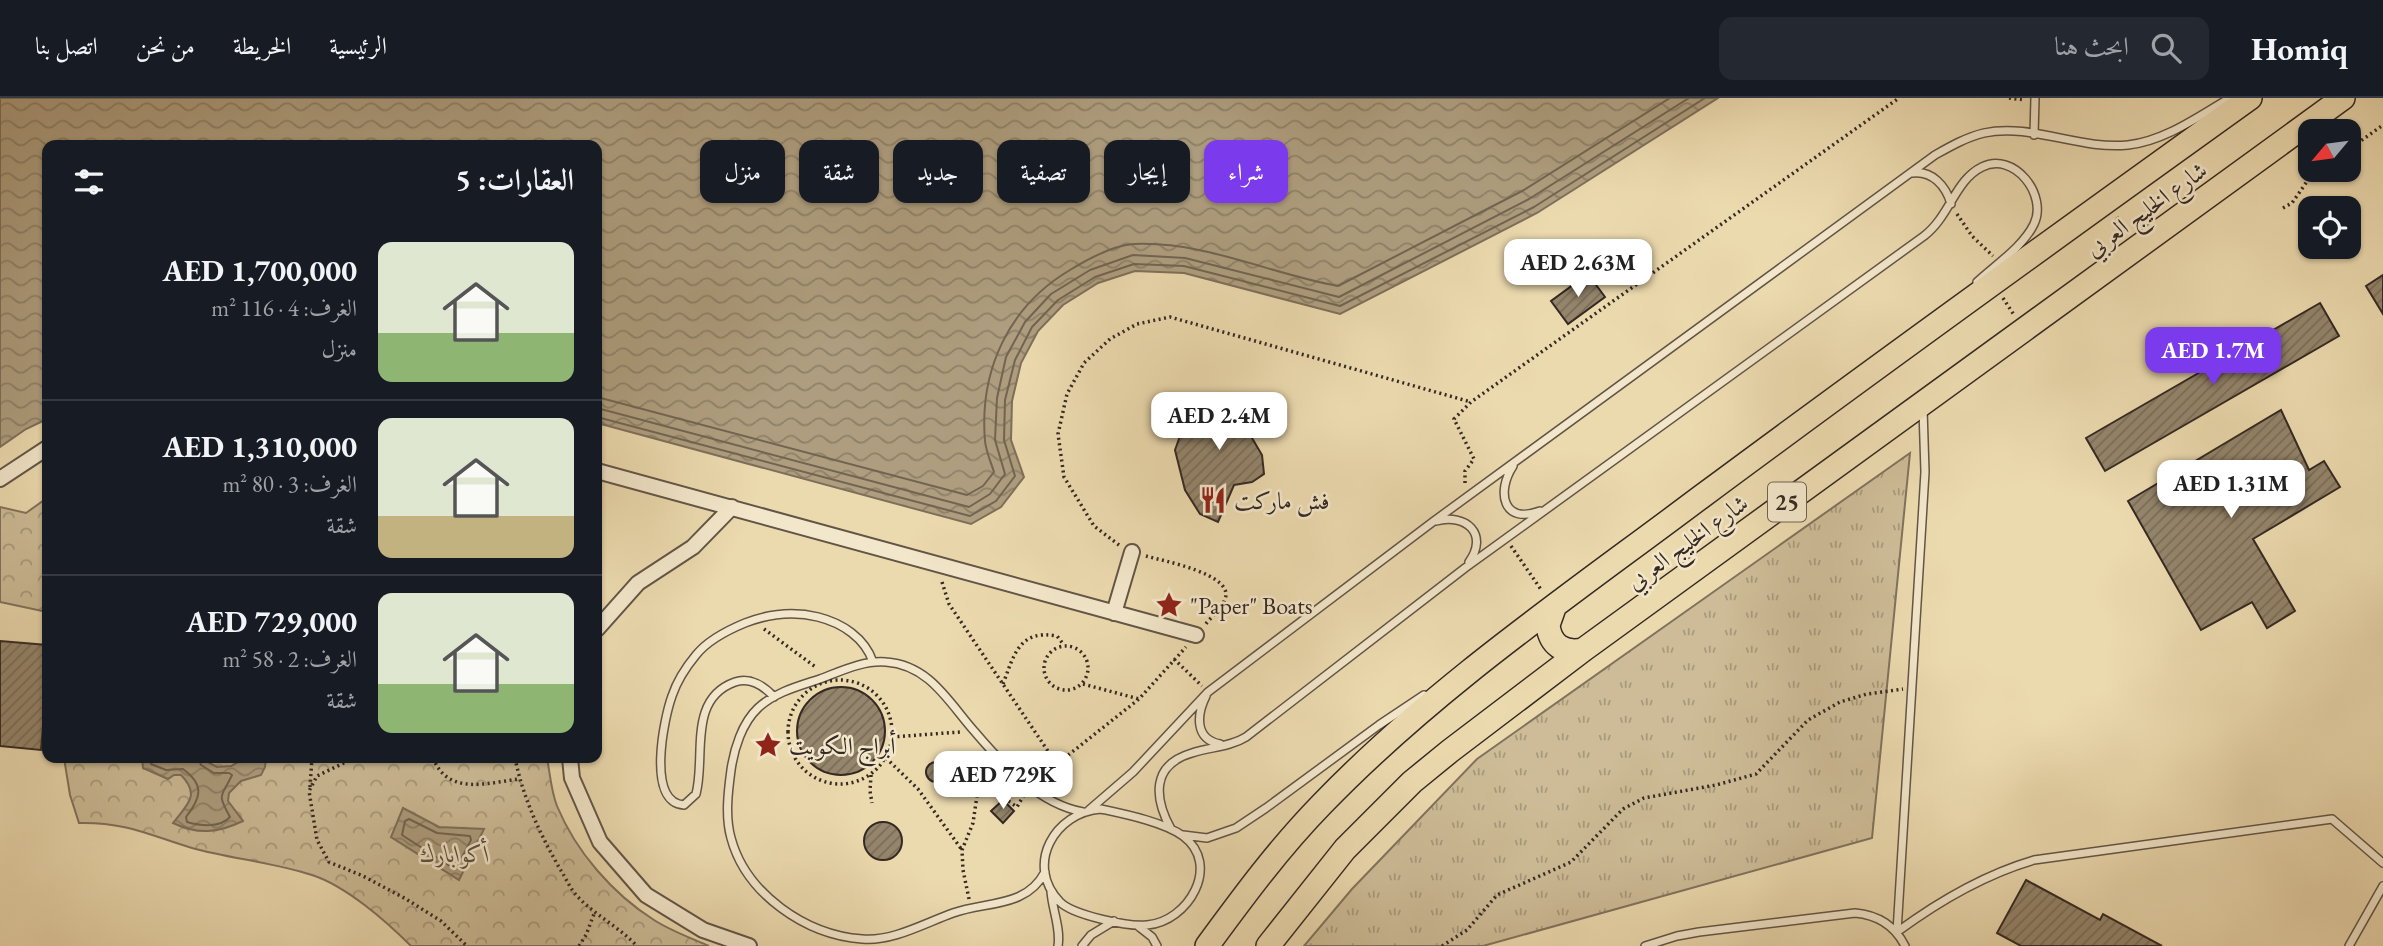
<!DOCTYPE html>
<html lang="ar">
<meta charset="utf-8">
<style>
:root{--surface:#171b24;--page:#242831;--text:#f1f3f6;--muted:#9ea1a6;--line:#363941;--accent:#7c3aed}
body{margin:0;font-family:"EB Garamond",Amiri,serif;background:var(--page);color:var(--text);direction:rtl;height:100vh;display:flex;flex-direction:column;font-size:26px;white-space:nowrap}
*{box-sizing:border-box;margin:0}
p{font-size:23px;color:var(--muted)}
.icon{flex:none;width:38px;height:38px;fill:none;stroke:currentColor;stroke-width:2;stroke-linecap:round;stroke-linejoin:round}
.map{position:relative;flex:1;overflow:hidden;direction:ltr}
.side{position:absolute;left:42px;top:42px;width:560px;height:623px;display:flex;flex-direction:column;background:var(--surface);border-radius:14px;box-shadow:0 2px 5px #0004;direction:rtl}
.side>*{flex:none}
.hud{position:absolute;left:623px;top:42px;width:665px;height:63px;direction:rtl;display:flex;gap:14px}
.needle{width:46px;rotate:241deg}
.controls{position:absolute;left:2298px;top:21px;display:grid;gap:14px}
.controls a{display:grid;place-items:center;width:63px;height:63px;border-radius:14px;background:var(--surface);box-shadow:0 2px 5px #0004;font-size:35px}
.price{position:absolute;translate:-50% -60px;padding:0 16px;border-radius:14px;background:#fff;color:#222;font-size:23px;line-height:46px;filter:drop-shadow(0 2px 4px #0008)}
.price::after{content:'';position:absolute;left:50%;top:42px;width:21px;height:16px;margin-left:-10px;background:inherit;clip-path:polygon(0 0,100% 0,50% 100%)}
.price.current{background:var(--accent);color:#fff}
ul{padding:0;list-style:none}
li{display:flex;align-items:center;gap:21px;height:175px;padding:0 28px}
li+li{border-top:2px solid var(--line)}
li span{display:grid;place-items:center;flex:none;width:196px;height:140px;border-radius:14px;color:#555}
li>.icon{margin-inline-start:auto}
span .icon{width:84px;height:84px;fill:#fffc;stroke-width:1}
li b{font-size:30px}
h2{display:flex;justify-content:space-between;align-items:center;height:84px;padding:0 28px;font-size:30px}
.tag{padding:0 24px;border-radius:14px;background:var(--surface);box-shadow:0 2px 5px #0004;font-size:24px;line-height:63px}
.tag.current{background:var(--accent);color:#fff}
header{display:flex;align-items:center;gap:42px;box-sizing:border-box;height:98px;padding:0 35px;background:var(--surface);border-bottom:2px solid var(--line)}
header strong{font-size:33px}
nav{display:flex;gap:38px;margin-inline-start:auto;font-size:24px}
.search{width:490px;height:63px;background:var(--page);display:flex;align-items:center;gap:18px;box-sizing:border-box;padding:0 24px;border-radius:14px;color:var(--muted);font-size:26px}
.map>svg:first-child{display:block}
.grass{fill:url(#grass-tufts);stroke:#81725d;stroke-width:2}
.forest{fill:url(#forest-crowns);stroke:#81725d;stroke-width:2}
.water{fill:url(#water-waves);stroke:#7e6f5a;stroke-width:2}
.lines{fill:none;stroke-linecap:round;stroke-linejoin:round}
.shore{stroke:#726451;stroke-width:2}
.building{fill:url(#building-hatch);stroke:#352923;stroke-width:2}
.lane-casing{stroke:#635546;stroke-width:10}
.street-casing{stroke:#635546;stroke-width:18}
.primary-casing{stroke:#352923;stroke-width:26}
.path{stroke:#352923;stroke-width:3.5;stroke-dasharray:2 3.5;stroke-linecap:butt}
.lane{stroke:#f3e7cb;stroke-width:7}
.street{stroke:#f3e7cb;stroke-width:14}
.primary{stroke:#ecdaaf;stroke-width:23}
.labels{text-anchor:middle;dominant-baseline:central;stroke-width:5;stroke-linejoin:round;paint-order:stroke}
.shield{fill:#f3e7cb;stroke:#6e6255;stroke-width:2}
.shield-label{font-size:23px;font-weight:bold;fill:#352923}
.street-label{font-size:24px;fill:#352923;stroke:#f3e7cb}
.poi-label{font-size:24px;fill:#352923;stroke:#f3e7cb;text-anchor:start}
.park-label{font-size:24px;font-style:italic;fill:#5b4e40;stroke:#f3e7cb}
</style>
<header>
<strong>Homiq</strong>
<div class="search"><svg class="icon" aria-label="search" viewBox="0 0 24 24"><circle cx="10" cy="10" r="6"/><path d="M15 15l6 6"/></svg>ابحث هنا</div>
<nav><a>الرئيسية</a><a>الخريطة</a><a>من نحن</a><a>اتصل بنا</a></nav>
</header>
<div class="map">
<svg width="2383" height="848" viewBox="0 0 2383 848">
<defs>
<pattern id="grass-tufts" width="24" height="20" patternUnits="userSpaceOnUse" patternTransform="scale(1.75)"><rect width="24" height="20" fill="#cdbc97"/><path d="M3 7l-1-3M5 7V3M7 7l1-3M15 17l-1-3M17 17v-4M19 17l1-3" fill="none" stroke="#a7997b"/></pattern>
<pattern id="forest-crowns" width="20" height="18" patternUnits="userSpaceOnUse" patternTransform="scale(1.75)"><rect width="20" height="18" fill="#cdbc97"/><path d="M2 6a3 3 0 1 1 6 0M12 15a3 3 0 1 1 6 0" fill="none" stroke="#a7997b"/></pattern>
<pattern id="water-waves" width="16" height="10" patternUnits="userSpaceOnUse" patternTransform="scale(1.75)"><rect width="16" height="10" fill="#ae9e7f"/><path d="M0 5q4-4 8 0t8 0" fill="none" stroke="#8e8168"/></pattern>
<pattern id="building-hatch" width="6" height="6" patternUnits="userSpaceOnUse" patternTransform="scale(1.75)"><rect width="6" height="6" fill="#94856c"/><path d="M-1 1l2-2M0 6l6-6M5 7l2-2" fill="none" stroke="#7a6d58"/></pattern>
</defs>
<rect width="100%" height="100%" fill="#ecdaaf"/>
<filter id="stains"><feTurbulence type="fractalNoise" baseFrequency=".00286" numOctaves="4"/><feColorMatrix values="0 0 0 0 .2 0 0 0 0 .09 0 0 0 0 .02 0 0 0 .5 -.17"/></filter>
<radialGradient id="worn" r=".72"><stop offset=".6" stop-color="#630" stop-opacity="0"/><stop offset="1" stop-color="#630" stop-opacity=".3"/></radialGradient>
<path class="grass" d="M1910 355 1872 740 1483 848H1304L1352 791 1477 661Z"/>
<path class="forest" d="M47 400V514L0 504V409L26 415Z
M64 660H547C550 675 551 693 557 708 576 754 613 796 654 822 671 833 691 840 709 848H411C386 823 346 788 312 777 273 764 231 761 192 750 149 737 126 724 79 725L70 697Z"/>
<path class="water" d="M0 0H1718L1537 115 1340 216 1184 175 1135 173 1098 185 1063 207 1038 233 1021 265 1012 303 1011 342 1024 379 1001 409 971 426 597 325V47H47V321L26 331 0 349Z
M142 660H200L217 669 231 668 245 660H266L265 669 261 677 241 683 229 695 228 703 243 723C218 735 198 737 173 725 187 707 201 697 181 677H174L168 681 143 670Z
M403 710 439 729 484 731 459 782 391 739Z"/>
<g class="lines">
<path class="shore" d="M597 299 967 397 983 388 994 374C991 364 986 354 985 343 979 272 1009 208 1070 172 1088 161 1113 147 1134 146 1205 143 1270 176 1338 188L1524 92 1670 0
M597 310 969 409 990 396 1005 376 995 342 997 300 1006 259 1025 224 1051 196 1090 172 1133 157 1185 160 1339 199 1529 101 1689 0
M597 319 970 418 996 403 1015 378 1004 342 1005 302 1015 262 1032 229 1058 202 1095 179 1134 166 1184 168 1340 208 1534 109 1705 0
M149 660 151 666 166 672 183 671C205 687 201 700 186 719L187 724C201 728 220 730 230 719 216 694 222 699 232 677L229 675H214L201 667 199 660
M409 721 437 735 470 738 471 742 457 769 453 770 402 737 405 723Z"/>
</g>
<path class="building" d="M1588 176 1605 199 1568 226 1551 203Z
M2383 177V216L2366 188Z
M2320 205 2339 238 2105 373 2086 340Z
M1227 295 1259 301 1252 340 1262 357 1264 376 1252 384 1234 387 1218 424 1200 416 1185 392 1175 352 1184 327 1203 307Z
M2281 312 2309 372 2324 363 2340 389 2253 441 2295 513 2267 530 2252 504 2201 532 2128 403Z
M0 543 47 547V581L41 652 0 648Z
M797 633a44 44 0 1 1 88 0a44 44 0 1 1-88 0Z
M926 674a10 10 0 1 1 20 0a10 10 0 1 1-20 0Z
M1003 702 1014 713 1003 725 991 713Z
M864 743a19 19 0 1 1 38 0a19 19 0 1 1-38 0Z
M2026 782 2100 822 2103 816 2162 848H2021L1997 835Z"/>
<g class="lines">
<defs>
<path id="lane" d="M2034 37 2035 0
M1912 75C1932 72 1946 88 1951 106
M1513 368C1496 394 1503 427 1540 413
M1436 423C1466 415 1489 436 1469 464
M1206 598C1197 616 1194 641 1220 646
M774 599C764 588 750 579 735 584 687 601 706 659 696 696L684 707C646 705 664 620 672 598 677 583 686 569 696 557 708 542 728 532 745 525 768 516 794 513 818 519 842 525 865 540 873 564
M1101 711C1124 716 1164 724 1183 738 1222 767 1188 824 1147 827 1128 829 1073 817 1060 804 1024 767 1055 714 1101 711Z
M1089 712 1133 674 1208 594 1434 423 1935 57C1951 48 1967 39 1984 35 2031 25 2080 52 2128 47 2165 43 2199 18 2230 0
M1171 731C1154 700 1151 667 1192 655 1210 649 1230 649 1246 639L1465 470 1924 138C1950 118 1955 82 1982 69 2014 53 2048 97 2034 126 2023 149 1995 167 1977 184
M1183 737 1207 740 1236 730 1266 710 1379 627 1424 597
M1045 774C1026 810 987 803 953 815 925 825 892 844 862 841 806 837 746 796 731 740 725 719 728 694 731 672 734 651 742 625 758 610 775 594 799 588 820 581 841 573 864 562 886 564 930 567 949 605 975 634 1003 667 1039 706 1083 714
M1051 793C1052 811 1061 830 1058 848
M1138 828 1152 839 1157 848
M1897 834 1925 374 1923 311
M1897 834C1939 803 1983 777 2034 762L2332 721 2383 765
M1082 848 1091 837 1114 823
M1645 848 1677 838 1699 834 1855 815C1878 817 1895 828 1905 848
M2349 848 2383 788"/>
<path id="street" d="M597 373 1196 537
M0 381 47 350
M1114 515 1132 454
M597 531 638 485 693 449 732 409
M570 660 572 680 600 744 646 797 703 832 749 848"/>
<path id="primary" d="M1554 510 1548 527C1550 547 1564 556 1583 552
M1207 848C1243 799 1279 750 1322 706 1435 589 1572 496 1701 399 1883 264 2066 132 2250 0
M1268 848 1345 751 1412 684 1450 653 1583 552 2343 0"/>
</defs>
<use href="#lane" class="lane-casing"/>
<use href="#street" class="street-casing"/>
<use href="#primary" class="primary-casing"/>
<path class="path" d="M2009 0 2025 2
M2348 52 2383 27
M2283 110 2292 105 2308 82 2322 72
M1957 116 1972 138 1993 158
M2117 119 2126 133
M2003 200 2014 217
M1465 385V373L1474 361 1454 321 1471 304 1899 0
M1119 447 1094 428 1064 379 1058 336 1067 296 1084 265 1110 241 1137 226 1170 219 1471 304
M1511 448 1542 493
M1146 458C1163 463 1235 476 1225 501 1222 510 1211 519 1205 527
M942 484 949 506 1056 665
M764 531 817 570
M1044 570a22 22 0 1 1 44 0a22 22 0 1 1-44 0Z
M1174 561 1202 588
M788 634a52 52 0 1 1 104 0a52 52 0 1 1-104 0Z
M1003 586C1014 557 1019 531 1057 538L1064 547
M1083 586 1139 601
M892 639 960 634
M354 660 317 678 309 693 317 742 329 764 363 778 406 801 441 823 467 848
M433 660C448 698 487 685 519 681
M515 660C523 700 540 736 560 771 566 780 570 791 578 799 596 818 619 829 637 848
M886 660 918 691 962 752
M871 677 870 693 872 705
M1038 681 1139 601 1186 549
M310 689 312 660
M978 691 1004 700 1017 709 1024 697
M969 801 963 772 962 752 973 725 978 691 976 655
M579 848 586 837 594 816
M1442 848 1467 832 1497 797 1571 764 1623 711 1644 700 1716 687 1756 676 1808 622 1840 604 1867 596 1903 591"/>
<use href="#lane" class="lane"/>
<use href="#street" class="street"/>
<use href="#primary" class="primary"/>
</g>
<defs>
<symbol id="restaurant-bare" viewBox="-9 -9 18 18"><path d="M-5-6h1v4h1v-4h1v4h1v-4h1v5L-1.5 .5V6h-2V.5L-5-1ZM5-6V6H3V1.5H1.5Q1.5-4 5-6Z" fill="#8f2418" stroke="#f3e7cb" stroke-width="2.5" paint-order="stroke"/></symbol>
<symbol id="sight-bare" viewBox="-9 -9 18 18"><path d="M0-6L1.8-2.2L6-1.7L2.9 1.2L3.7 5.4L0 3.3L-3.7 5.4L-2.9 1.2L-6-1.7L-1.8-2.2Z" fill="#8f2418" stroke="#f3e7cb" stroke-width="2.5" paint-order="stroke"/></symbol>
</defs>
<g fill-rule="evenodd">
<use href="#restaurant-bare" x="1194" y="383" width="38" height="38"/>
<use href="#sight-bare" x="1150" y="488" width="38" height="38"/>
<use href="#sight-bare" x="749" y="628" width="38" height="38"/>
</g>
<g class="labels">
<rect class="shield" x="1768" y="384.5" width="38" height="39" rx="5"/>
<g class="shield-label">
<text x="1787" y="404">25</text>
</g>
<g class="street-label">
<text transform="translate(2146 111) rotate(-36)">شارع الخليج العربي</text>
<text transform="translate(1687 444) rotate(-36)">شارع الخليج العربي</text>
</g>
<g class="poi-label">
<text x="1234" y="402">فش ماركت</text>
<text x="1190" y="507">"Paper" Boats</text>
<text x="789" y="647">أبراج الكويت</text>
</g>
<g class="park-label">
<text x="455" y="755">أكوابارك</text>
</g>
</g>
<rect width="100%" height="100%" filter="url(#stains)"/>
<rect width="100%" height="100%" fill="url(#worn)"/>
</svg>
<div class="controls">
<a><svg class="needle" viewBox="-14 -14 28 28"><path d="M0-13l5 13h-10z" fill="#e53935"/><path d="M0 13l5-13h-10z" fill="#9ea1a6"/></svg></a>
<a><svg class="icon" aria-label="locate" viewBox="0 0 24 24"><circle cx="12" cy="12" r="6"/><path d="M12 2v4M12 18v4M2 12h4M18 12h4"/></svg></a>
</div>
<b class="price" style="left:1578px;top:201px">AED 2.63M</b>
<b class="price current" style="left:2213px;top:289px">AED 1.7M</b>
<b class="price" style="left:1219px;top:354px">AED 2.4M</b>
<b class="price" style="left:2231px;top:422px">AED 1.31M</b>
<b class="price" style="left:1003px;top:713px">AED 729K</b>
<div class="hud">
<a class="tag current">شراء</a>
<a class="tag">إيجار</a>
<a class="tag">تصفية</a>
<a class="tag">جديد</a>
<a class="tag">شقة</a>
<a class="tag">منزل</a>
</div>
<section class="side">
<h2>العقارات: 5<svg class="icon" aria-label="filters" viewBox="0 0 24 24"><path d="M4 7h16M4 17h16"/><circle cx="9" cy="7" r="2"/><circle cx="15" cy="17" r="2"/></svg></h2>
<ul>
<li><span style="background:linear-gradient(#dfe7d0 65%,#8fb573 0)"><svg class="icon" aria-label="home" viewBox="0 0 24 24"><path d="M3 11l9-7 9 7M6 9v11h12V9"/></svg></span><div><b>AED 1,700,000</b><p>الغرف: 4 · 116 m²</p><p>منزل</p></div></li>
<li><span style="background:linear-gradient(#dfe7d0 70%,#c2b280 0)"><svg class="icon" aria-label="home" viewBox="0 0 24 24"><path d="M3 11l9-7 9 7M6 9v11h12V9"/></svg></span><div><b>AED 1,310,000</b><p>الغرف: 3 · 80 m²</p><p>شقة</p></div></li>
<li><span style="background:linear-gradient(#dfe7d0 65%,#8fb573 0)"><svg class="icon" aria-label="home" viewBox="0 0 24 24"><path d="M3 11l9-7 9 7M6 9v11h12V9"/></svg></span><div><b>AED 729,000</b><p>الغرف: 2 · 58 m²</p><p>شقة</p></div></li>
</ul>
</section>
</div>
